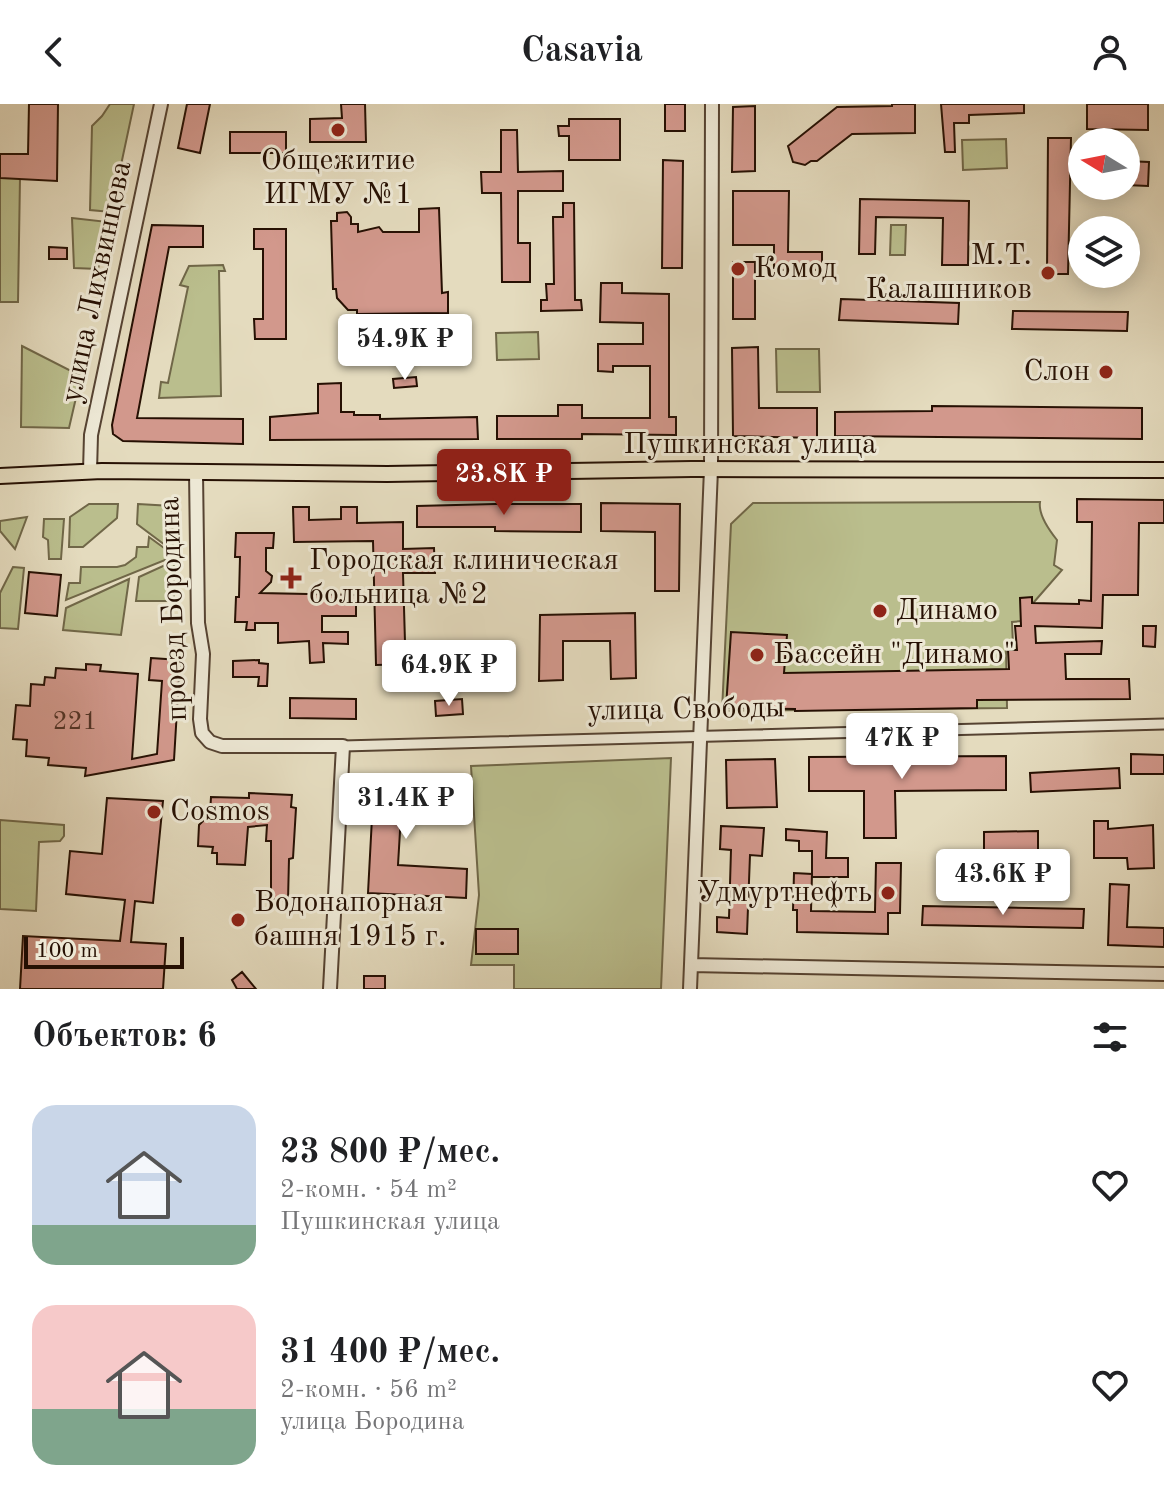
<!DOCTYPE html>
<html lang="ru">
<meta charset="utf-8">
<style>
:root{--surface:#fff;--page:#f6f6f6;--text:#202124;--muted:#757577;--accent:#8f2418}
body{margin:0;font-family:"Old Standard TT",serif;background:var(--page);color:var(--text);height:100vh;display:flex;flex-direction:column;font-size:30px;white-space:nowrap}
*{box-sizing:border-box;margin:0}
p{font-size:26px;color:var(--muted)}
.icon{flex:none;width:44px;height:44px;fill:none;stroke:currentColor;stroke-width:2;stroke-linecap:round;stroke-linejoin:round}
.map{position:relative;height:885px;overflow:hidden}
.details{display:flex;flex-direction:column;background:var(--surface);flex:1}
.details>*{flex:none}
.needle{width:52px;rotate:280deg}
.buttons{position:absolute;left:1068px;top:24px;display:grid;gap:16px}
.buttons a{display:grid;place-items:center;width:72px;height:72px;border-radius:50%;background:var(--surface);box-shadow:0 4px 20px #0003;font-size:40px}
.scale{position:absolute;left:24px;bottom:20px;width:160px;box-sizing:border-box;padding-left:8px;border:4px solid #261003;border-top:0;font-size:22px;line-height:28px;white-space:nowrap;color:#261003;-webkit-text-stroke:6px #ede8d5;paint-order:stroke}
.price{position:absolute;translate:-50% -68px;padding:0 18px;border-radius:8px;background:#fff;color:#222;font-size:26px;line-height:52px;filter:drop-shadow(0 2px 4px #0008)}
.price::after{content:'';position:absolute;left:50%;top:48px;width:24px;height:18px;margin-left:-12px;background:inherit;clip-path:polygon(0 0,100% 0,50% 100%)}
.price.on{background:var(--accent);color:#fff}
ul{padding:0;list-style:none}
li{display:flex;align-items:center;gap:24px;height:200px;padding:0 32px}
li span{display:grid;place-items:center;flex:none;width:224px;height:160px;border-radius:24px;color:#555}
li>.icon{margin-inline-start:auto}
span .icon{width:96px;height:96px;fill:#fffc;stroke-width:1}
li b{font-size:34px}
h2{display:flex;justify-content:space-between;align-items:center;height:96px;padding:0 32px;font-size:34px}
header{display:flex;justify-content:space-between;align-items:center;height:104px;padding:0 32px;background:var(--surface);font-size:36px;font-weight:700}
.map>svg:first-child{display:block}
.green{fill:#babe8d;stroke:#706748;stroke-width:2}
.building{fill:#d2988c;stroke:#261003;stroke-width:2}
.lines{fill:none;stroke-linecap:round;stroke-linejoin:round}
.minor-casing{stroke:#564332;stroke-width:13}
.tertiary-casing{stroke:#564332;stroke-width:16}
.primary-casing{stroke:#261003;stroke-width:18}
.minor{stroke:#ede8d5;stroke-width:9}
.tertiary{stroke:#ede8d5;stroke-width:12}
.primary{stroke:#e4dbbe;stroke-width:14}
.poi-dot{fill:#8f2418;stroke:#ede8d5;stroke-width:3}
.labels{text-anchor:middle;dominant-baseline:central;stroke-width:6;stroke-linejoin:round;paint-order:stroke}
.number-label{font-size:26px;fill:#513225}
.poi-label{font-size:30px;fill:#261003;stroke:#ede8d5;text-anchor:start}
.street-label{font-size:30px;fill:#261003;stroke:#ede8d5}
</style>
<header><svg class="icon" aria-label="back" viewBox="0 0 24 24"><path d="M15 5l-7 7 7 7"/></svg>Casavia<svg class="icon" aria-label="person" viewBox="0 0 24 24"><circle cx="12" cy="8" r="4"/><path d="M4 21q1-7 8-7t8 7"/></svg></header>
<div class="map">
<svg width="1164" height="885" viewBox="0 0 1164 885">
<rect width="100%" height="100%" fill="#e4dbbe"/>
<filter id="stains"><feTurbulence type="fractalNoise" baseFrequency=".0025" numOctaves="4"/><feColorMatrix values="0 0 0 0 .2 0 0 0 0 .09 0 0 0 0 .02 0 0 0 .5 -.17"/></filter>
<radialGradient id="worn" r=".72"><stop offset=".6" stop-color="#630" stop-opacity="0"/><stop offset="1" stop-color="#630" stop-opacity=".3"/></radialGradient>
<path class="green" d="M110 0H134L111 108 90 106 92 22 102 12Z
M1006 35 1007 64 963 66 962 36Z
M0 74H20L18 198H0Z
M72 114 108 118 98 165 74 164Z
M891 121H906L905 151H890Z
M223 161 225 167H219L221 292 159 294 161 278 168 279 188 183 180 181 189 162Z
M538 228 539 255 497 256 496 229Z
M22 242 81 272 69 324 21 323Z
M819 245 820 288H777L776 245Z
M1040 398C1038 411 1049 426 1057 436L1054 461 1062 466 1034 498 1033 516 1012 518 1013 541 1006 542 1007 604 722 607 731 420 753 399Z
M89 400H118L117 414 83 443H69L70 413Z
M138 400 172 402 173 447 137 420Z
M27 413 15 445 0 427V417Z
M44 415H64L61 455H49L48 436 43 433Z
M149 433 175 452 66 496 69 479H80L81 463H117L125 461 136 453 137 443H148Z
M174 457V497H136L139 473Z
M13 463 24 464 18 525 0 524V489Z
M129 475 121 531 63 526 66 504Z
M671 654 661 885H514V861H471L479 791 471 662Z
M0 716 64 721V732L60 737 39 738 36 807 0 805Z"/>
<path class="building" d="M29 0H58L57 77 0 74V50H28Z
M187 0H210L200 49 178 44Z
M341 0H365L366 38H310V15L342 14Z
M665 0H685V27H665Z
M892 0H915V29L852 30 817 57H811L805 61 793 58 788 42 837 3 892 2Z
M941 0H1024V9L969 11V19H954L955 48H945Z
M1087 0H1148V26L1087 25Z
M755 2V67L732 68 733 3Z
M569 15H620V56H569V32H559L558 22H569Z
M501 26H517L518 68 563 67V87H518V139H530V178H502L501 89H482L481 68H501Z
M230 28H286V49H230Z
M1048 34H1071L1068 170H1047Z
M663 56 683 57 682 164H662Z
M1126 57 1149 58 1148 82 1126 81Z
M733 87H789L788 148H822V166H774V141H733Z
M860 95 969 97 968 161H942L943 114 876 113 875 150H859Z
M563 99H574L575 196H581L582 206 541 207V196H547L546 180H554L553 113H563Z
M439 104 442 189 448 188V209L357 210V206H348L337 194 336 185H333L331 117H337V109L347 108 351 113V120H358V128L379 123 383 128H419V105Z
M152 121 203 122V143H169L137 314 243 315V340L123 337 113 330 112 321Z
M254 125H286V235H255L254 215H263V145H254Z
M49 143 67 144V155H49Z
M733 158H755V215H733Z
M601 179H622V189L669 190V313H676V331L582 330V335H497V312H558V301H582V314H650V262H613V268L598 267V240H643V219L600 218Z
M841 195 959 199 958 220 839 216Z
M1013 207 1128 208 1127 227 1012 225Z
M404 237 405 257H390L389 238Z
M758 243 759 304H817V334L733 332 732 244Z
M416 273 417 282 394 284 393 275Z
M341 279V308H354V311H380V315L477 313 478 335 270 336V313L318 309V280Z
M932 302 1142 304V335L835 332V308L932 307Z
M1077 395 1164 396V419H1139L1138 491H1103L1102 524 1035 522 1036 539 1102 537 1101 550H1065L1066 575H1129L1130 595 977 596V604L795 607V605L726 604 731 528 787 531 784 569 1009 565 1008 546H1017L1015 522H1021L1020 494 1032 493V499L1079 500V496L1091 497 1092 418H1077Z
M601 399 680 400 679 487H655V428L601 427Z
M495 400H581V428L495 427V423H417V402Z
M293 403H309V416L341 415V403H357V419L403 418V445L434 444 435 469H403L405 538 449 537V559L376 561 373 437 294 438Z
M236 429H274L273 444H266V467L272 472 271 478 260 489 356 491V512H322V528H348V540L323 539 324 558 310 559 309 537 278 539V519H255V526H246L247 518H235L236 493H239L240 453H235Z
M29 468 61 471 57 512 25 509Z
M635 509 636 574 611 575 610 537H563V576L539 577 540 511Z
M1143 522H1156L1155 543 1143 542Z
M151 554 180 556 174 656 85 672 86 664 48 661 49 654 26 652 27 636 13 635 16 601 30 602 31 580 44 581 45 573 55 574 56 564 86 566V560L101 561 100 567 138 570 132 655 157 650 162 577 149 576Z
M259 556V559L268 560 267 582H258L259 573H233V557Z
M290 594 356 595V615L290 614Z
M462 595 463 610 436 612 435 597Z
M1131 650 1164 651V670H1131Z
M1006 652V686L895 687 896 734H864V687H809V653Z
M775 655 777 703 727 704 726 656Z
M1119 664 1120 684 1031 688 1030 669Z
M448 670 449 694H402L398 761 467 765 466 794 368 789 373 695 371 671Z
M249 689 292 691 291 703 296 704 293 754 289 755 288 797 271 795V737H266L267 721 248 723 245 761 217 760V749H212L213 743 198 742 199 721 210 710 211 693 249 694Z
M107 694 163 697 153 799 135 797 131 838 166 840 163 885H20L23 832 120 837 125 796 66 790 70 747 102 750Z
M1094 717H1108V725L1153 721 1154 764 1128 765 1127 754H1094Z
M721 722 764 724 762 752 750 751 747 830 717 828V813L729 814 731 746 720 745Z
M786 725 827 728 826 754H848V773H812V747H799V737L786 736Z
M1038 727V751L997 752V769H965V752H984V728Z
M876 759H901L900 809H888V830L797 828V806H793L794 769 812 770 811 807 875 808Z
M1110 780 1129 781 1127 823 1164 824V843L1108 841Z
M923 802 1084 805 1083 824 922 821Z
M476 825H518V850H476Z
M242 868 256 885H237L232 876Z
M364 872H385V885H364Z"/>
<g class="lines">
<defs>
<path id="minor" d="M343 642 1164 620"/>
<path id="tertiary" d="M90 367 91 331 161 0
M196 368 198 519 203 550 200 615 202 629 210 638 222 642H343L330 885
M691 861 1164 870
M690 885 711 365 712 0"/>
<path id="primary" d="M0 372 102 367 387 370 692 365 1164 366"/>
</defs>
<use href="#minor" class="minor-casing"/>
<use href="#tertiary" class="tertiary-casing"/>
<use href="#primary" class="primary-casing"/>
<use href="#minor" class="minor"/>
<use href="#tertiary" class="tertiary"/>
<use href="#primary" class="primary"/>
</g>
<g class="poi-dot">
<circle cx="338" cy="26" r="8"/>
<circle cx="738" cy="165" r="8"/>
<circle cx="1048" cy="169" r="8"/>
<circle cx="1106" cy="268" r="8"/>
<path d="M287 462h8v8h8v8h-8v8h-8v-8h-8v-8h8z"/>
<circle cx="880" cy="507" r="8"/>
<circle cx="757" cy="551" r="8"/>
<circle cx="154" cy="708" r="8"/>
<circle cx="888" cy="789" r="8"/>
<circle cx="238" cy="816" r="8"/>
</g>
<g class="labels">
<g class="number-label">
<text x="75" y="618">221</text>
</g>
<g class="poi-label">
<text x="338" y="57" text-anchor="middle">Общежитие<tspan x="338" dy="34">ИГМУ №1</tspan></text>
<text x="1032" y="152" text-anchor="end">М.Т.<tspan x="1032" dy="34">Калашников</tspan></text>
<text x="754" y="165">Комод</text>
<text x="1090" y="268" text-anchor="end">Слон</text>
<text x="309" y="457">Городская клиническая<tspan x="309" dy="34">больница №2</tspan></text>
<text x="896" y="507">Динамо</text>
<text x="773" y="551">Бассейн "Динамо"</text>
<text x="170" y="708">Cosmos</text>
<text x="872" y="789" text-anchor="end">Удмуртнефть</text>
<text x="254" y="799">Водонапорная<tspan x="254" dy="34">башня 1915 г.</tspan></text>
</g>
<g class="street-label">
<text transform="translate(97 178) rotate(-78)">улица Лихвинцева</text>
<text x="750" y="341">Пушкинская улица</text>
<text transform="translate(174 505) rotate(-92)">проезд Бородина</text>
<text transform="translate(686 606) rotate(-1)">улица Свободы</text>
</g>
</g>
<rect width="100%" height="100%" filter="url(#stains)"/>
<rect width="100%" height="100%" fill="url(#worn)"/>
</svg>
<div class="buttons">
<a><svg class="needle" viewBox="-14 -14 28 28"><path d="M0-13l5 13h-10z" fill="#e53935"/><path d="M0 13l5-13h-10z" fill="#757577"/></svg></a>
<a><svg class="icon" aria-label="layers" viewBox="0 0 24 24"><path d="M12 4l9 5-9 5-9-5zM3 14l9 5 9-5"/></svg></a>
</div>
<div class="scale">100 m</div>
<b class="price" style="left:405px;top:278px">54.9K ₽</b>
<b class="price on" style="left:504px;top:413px">23.8K ₽</b>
<b class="price" style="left:449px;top:604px">64.9K ₽</b>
<b class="price" style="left:902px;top:677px">47K ₽</b>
<b class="price" style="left:406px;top:737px">31.4K ₽</b>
<b class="price" style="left:1003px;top:813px">43.6K ₽</b>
</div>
<section class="details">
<h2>Объектов: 6<svg class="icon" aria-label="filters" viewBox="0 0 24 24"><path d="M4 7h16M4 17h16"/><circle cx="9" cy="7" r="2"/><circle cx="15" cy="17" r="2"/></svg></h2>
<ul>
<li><span style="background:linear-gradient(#c9d6e8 75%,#7fa58c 0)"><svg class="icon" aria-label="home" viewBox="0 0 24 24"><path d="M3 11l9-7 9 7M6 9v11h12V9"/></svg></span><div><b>23 800 ₽/мес.</b><p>2-комн. · 54 m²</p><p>Пушкинская улица</p></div><svg class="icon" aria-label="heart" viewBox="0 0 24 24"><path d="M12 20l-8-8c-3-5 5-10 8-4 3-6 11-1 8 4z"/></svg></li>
<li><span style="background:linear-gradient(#f6c9c9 65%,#7fa58c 0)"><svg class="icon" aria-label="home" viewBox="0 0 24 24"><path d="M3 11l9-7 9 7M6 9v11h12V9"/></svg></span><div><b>31 400 ₽/мес.</b><p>2-комн. · 56 m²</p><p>улица Бородина</p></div><svg class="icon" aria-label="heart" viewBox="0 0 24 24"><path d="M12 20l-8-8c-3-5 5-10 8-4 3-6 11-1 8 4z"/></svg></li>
</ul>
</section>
